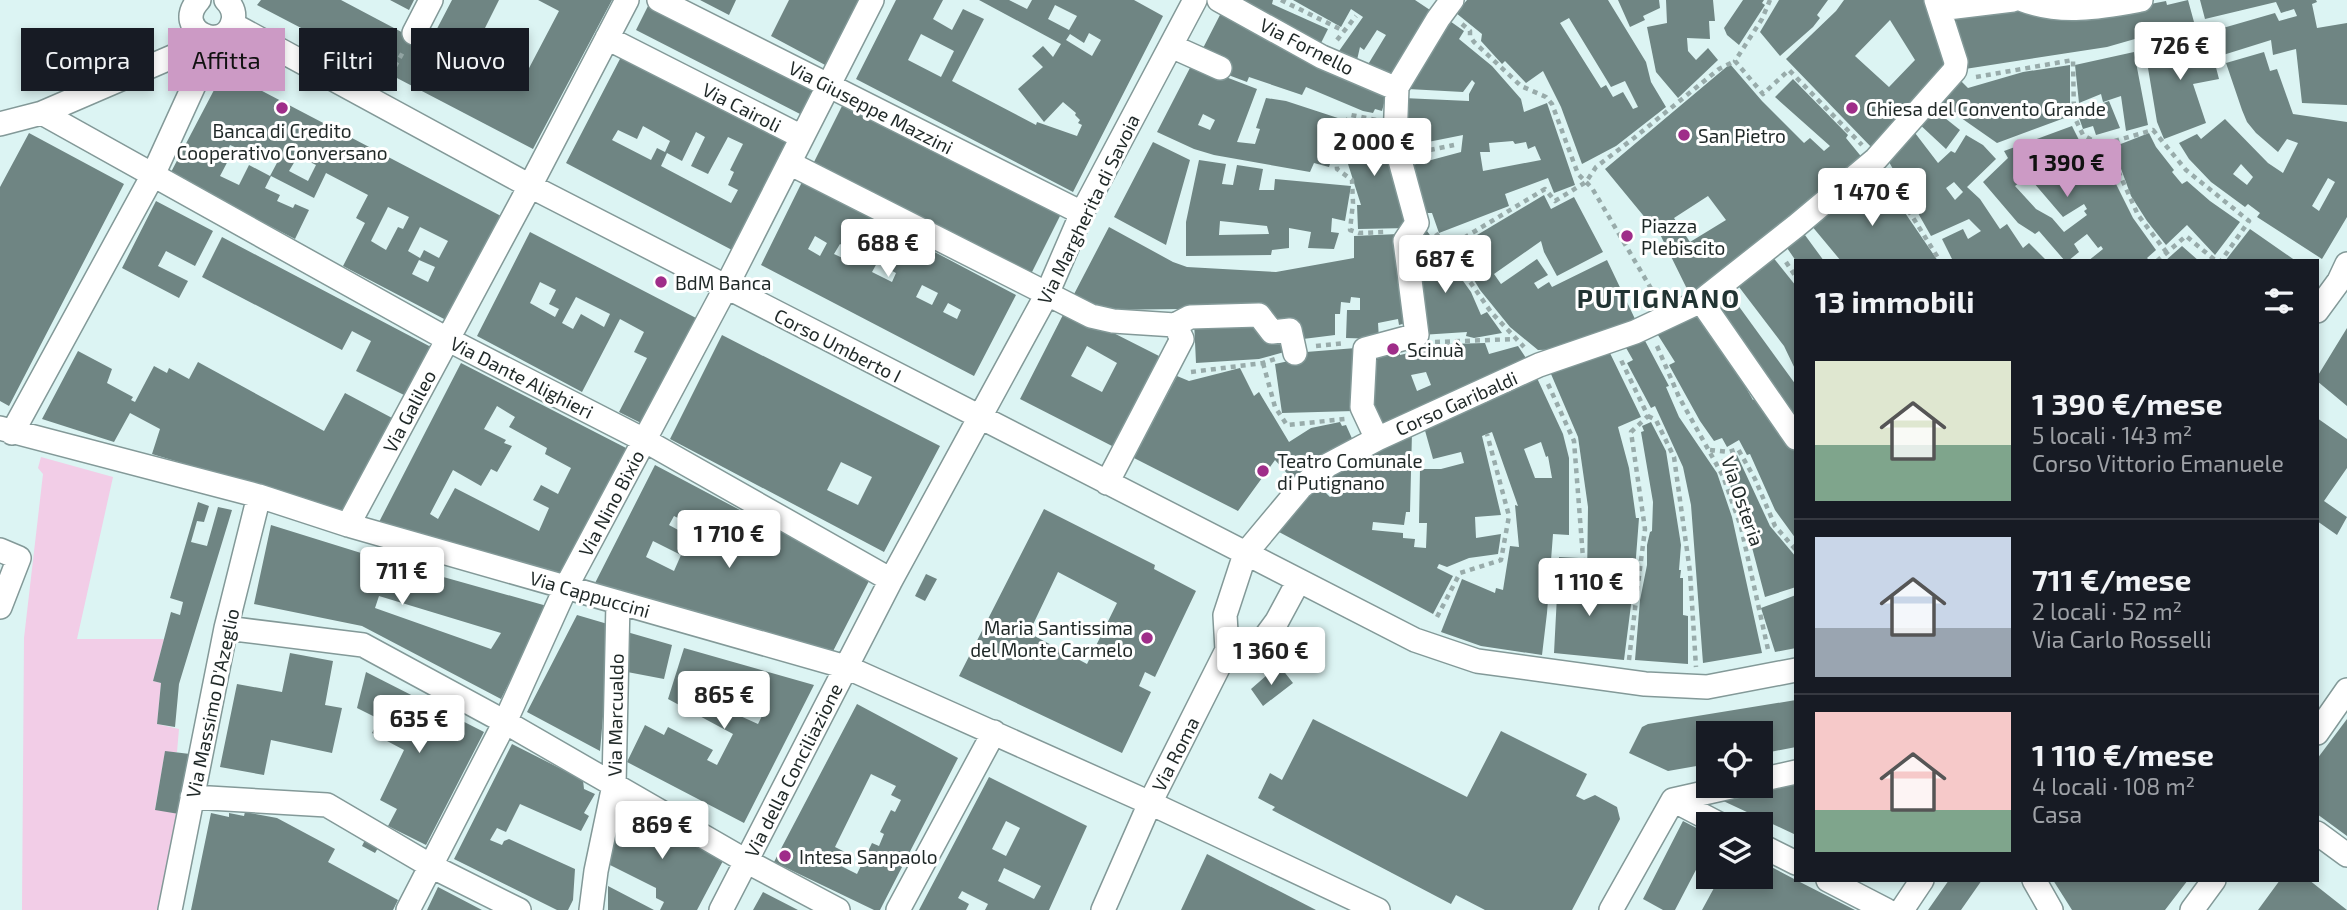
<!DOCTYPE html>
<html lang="it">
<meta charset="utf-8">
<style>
:root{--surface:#171b24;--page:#242831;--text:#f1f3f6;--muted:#9ea1a6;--line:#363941;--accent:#cc9ac5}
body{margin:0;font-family:"Exo 2",sans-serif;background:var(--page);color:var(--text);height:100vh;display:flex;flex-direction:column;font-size:26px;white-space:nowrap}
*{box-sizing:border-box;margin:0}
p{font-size:23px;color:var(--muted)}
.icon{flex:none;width:38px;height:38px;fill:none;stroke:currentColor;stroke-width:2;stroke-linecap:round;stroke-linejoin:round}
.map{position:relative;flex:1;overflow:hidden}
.panel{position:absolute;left:1794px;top:259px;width:525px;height:623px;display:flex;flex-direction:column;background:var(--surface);border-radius:0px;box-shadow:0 4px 10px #0003}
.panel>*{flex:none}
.top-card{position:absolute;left:21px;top:28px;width:665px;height:63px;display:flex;gap:14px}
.controls{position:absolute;left:1696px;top:721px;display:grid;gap:14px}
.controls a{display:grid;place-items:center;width:77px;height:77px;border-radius:0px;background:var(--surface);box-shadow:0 4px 10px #0003;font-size:35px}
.price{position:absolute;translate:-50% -60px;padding:0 16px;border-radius:7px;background:#fff;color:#222;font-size:23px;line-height:46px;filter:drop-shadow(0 2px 4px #0008)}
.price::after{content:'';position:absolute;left:50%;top:42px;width:21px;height:16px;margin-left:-10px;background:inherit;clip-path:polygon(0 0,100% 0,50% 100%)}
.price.current{background:var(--accent);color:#111}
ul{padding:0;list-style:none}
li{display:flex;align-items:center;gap:21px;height:175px;padding:0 21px}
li+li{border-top:2px solid var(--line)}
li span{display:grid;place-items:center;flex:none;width:196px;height:140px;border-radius:0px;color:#555}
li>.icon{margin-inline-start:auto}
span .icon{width:84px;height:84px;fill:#fffc;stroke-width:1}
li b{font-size:30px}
h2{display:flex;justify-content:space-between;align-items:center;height:84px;padding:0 21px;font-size:30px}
.tag{padding:0 24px;border-radius:0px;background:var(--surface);box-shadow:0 4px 10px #0003;font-size:24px;line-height:63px}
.tag.current{background:var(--accent);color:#111}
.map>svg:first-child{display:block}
.green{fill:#f2cde7}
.building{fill:#6f8583;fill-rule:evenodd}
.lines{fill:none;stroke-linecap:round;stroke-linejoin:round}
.minor-casing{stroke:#839998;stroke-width:26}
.path{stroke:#98abaa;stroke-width:4.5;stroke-dasharray:5 5;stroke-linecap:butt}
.minor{stroke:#fff;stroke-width:23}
.poi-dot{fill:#9f2d89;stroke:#fff;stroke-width:2.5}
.labels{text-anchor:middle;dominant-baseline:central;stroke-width:6;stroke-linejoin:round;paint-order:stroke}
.street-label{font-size:19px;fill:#1f2827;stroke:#fff}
.poi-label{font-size:19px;fill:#1f2827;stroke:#fff;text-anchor:start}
.district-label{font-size:26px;font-weight:bold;letter-spacing:2px;fill:#213433;stroke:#fff}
</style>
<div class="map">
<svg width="2347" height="910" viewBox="0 0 2347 910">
<rect width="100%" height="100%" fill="#dcf4f3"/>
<path class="green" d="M41 457 113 477 77 639H164L153 681 161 683 157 724 179 729 177 752H165L155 809 179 814 157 910H22L24 638 43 474 38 468Z"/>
<path class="building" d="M261 0H341L428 46 452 0H499L468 62 475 65 473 69 517 91 559 11 538 0H612L533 149 257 5Z
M390 0H414L409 10Z
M651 0 818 85 802 115 636 30Z
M700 0H736L729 15Z
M789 0H860L827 66 771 36Z
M896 0H943L933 19 952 30 963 9 984 19 952 81 1036 125 1037 122 1077 136 1082 125 1078 123 1080 120 1075 115 1076 113 1063 102 1044 122 1018 89 1043 67 1032 56 1043 46 1053 57 1061 44 979 0H1009L1027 9 1032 0H1134L1163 16 1073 192 856 79ZM1055 5 1077 16 1069 30 1048 19ZM1089 33 1101 40 1092 56 1066 40 1070 34 1084 43ZM921 34 954 51 941 77 908 60Z
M1227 0H1273L1272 4 1328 29 1318 49Z
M1293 0H1415L1433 12 1390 84 1364 71 1386 35 1377 30 1364 50 1360 47 1357 60 1339 51 1363 17 1351 9 1341 27Z
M1467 0H1608L1646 62 1651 82 1666 107 1616 146 1582 164 1561 107 1543 71 1526 83 1505 61 1502 64 1481 41 1482 34 1456 13ZM1569 18 1611 87 1625 81 1638 107 1633 109 1623 92 1613 97 1606 85 1601 88 1560 23Z
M1618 0H1659L1660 8 1643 16 1645 20 1630 27Z
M1666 0H1713L1715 21H1709L1710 39 1687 38 1688 51 1696 60 1708 48 1718 60 1678 98 1656 72 1647 27 1667 23Z
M1743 0H1764L1762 3 1765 5 1739 45 1727 35 1724 28Z
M1779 0H1828L1817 15 1820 18 1813 27 1780 56 1760 32Z
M1844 0H1924L1932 6 1950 60 1873 149 1786 59 1836 11ZM1890 20 1915 60 1889 87 1855 56Z
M2188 0 2194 22 2107 47 1965 69 1953 20 1998 10 2035 8 2099 14 2166 1 2167 5Z
M2200 0H2316L2317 2 2312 4 2317 28 2347 23V105L2302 103 2296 49 2273 55 2271 40 2223 55 2216 30 2275 13 2279 21 2297 16 2294 9 2281 13 2276 2 2205 19Z
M1221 13 1387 92 1382 111 1375 109 1373 113 1363 111 1306 87 1302 95 1249 77 1247 82 1223 73 1200 54Z
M1447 19 1464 31 1459 39 1492 66 1521 99 1524 112 1547 103 1575 185 1554 193 1548 178 1505 194 1509 206 1439 233 1432 213H1427L1420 189 1413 191 1405 167 1461 152 1463 135 1428 142 1427 138 1410 141 1402 124 1403 98 1469 101V94L1475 83 1472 80 1463 92 1408 89ZM1513 141 1515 144 1526 142 1528 149 1535 146 1541 160 1483 171 1480 152H1490L1489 143Z
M2207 33 2219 79 2193 84 2206 123 2164 139 2157 122 2145 50Z
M2134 52 2148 125 2126 131 2121 96 2103 102 2101 94 2079 103 2075 65Z
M2264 52 2270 71 2277 69 2293 114 2347 122V217L2322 259 2257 217 2260 213 2248 204 2245 207 2211 182 2189 159 2179 143 2197 134 2201 139 2225 119 2268 163 2283 173 2298 143 2287 139 2278 152 2256 133 2247 122 2242 110 2226 63ZM2241 164 2253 177 2247 185 2233 174ZM2328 178 2335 182 2319 211 2312 206Z
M621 57 787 143 732 250 566 163ZM643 126 670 141 665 152 657 148 651 160 612 140 618 130 637 139ZM696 132 705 137 691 166 708 174 728 137 743 144 730 170 734 172 728 185 738 190 731 203 661 166 667 153 682 161Z
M1192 64 1257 89 1237 142 1255 144 1260 129 1256 128 1266 98 1286 101 1344 120 1329 167 1314 163 1310 172 1214 155 1194 149 1157 132ZM1203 114 1215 120 1210 130 1198 125Z
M1730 64 1762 101 1804 143 1810 138 1824 151 1830 146 1775 97 1793 79 1848 135 1846 138 1864 160 1718 279 1690 295 1651 216 1647 220 1605 169ZM1708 196 1726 220 1690 242 1674 218Z
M2070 65V116L1997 143 1934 99 1958 78 1968 88 2023 72Z
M224 71 501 216 446 320 343 266 365 223 356 218 368 195 326 173 314 198 271 176 265 188 280 195 277 201 293 208 295 204 309 210 295 239 170 174ZM230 145 248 153 251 146 279 159 270 176 249 165 239 185 220 176 231 155 226 153ZM298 156 316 165 308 181 289 171ZM388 207 409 217 403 229 398 227 386 250 371 241ZM420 227 448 241 439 258 424 250 420 258 408 251ZM419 260 435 267 428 282 412 274Z
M846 98 1063 210 1030 276 813 164Z
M2109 101 2120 128 2096 135 2093 126 2083 129 2077 112Z
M1930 106 1960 130 1946 149 1917 122Z
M1349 121 1385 129 1409 228 1358 229 1357 205H1361L1348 164 1340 163 1339 151H1346L1343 141Z
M2072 126 2100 182 2112 176 2133 218 2156 250 2147 258 2150 261H2088L2103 249 2101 246 2098 248 2087 234 2074 244 2079 252 2068 261H2065L2039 231 2035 234 2018 223 1983 182 2008 158 2004 151ZM2028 176 2063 217 2084 204 2087 209 2084 211 2087 215 2064 232 2052 218 2036 209 2015 186Z
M1912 129 1938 163 1951 151 1955 153 1966 135 1983 145 1996 159 1967 187 1980 199 2000 229 2007 224 2023 248 2029 243 2047 261H1953L1942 239 1963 229 1968 239 1981 231 1969 219 1931 236 1885 155ZM1954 182 1963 192 1955 200 1946 188Z
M29 133 124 184 9 406 0 401V187Z
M2149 133 2156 147 2174 170 2172 172 2182 184 2187 181 2210 201 2240 222 2215 255 2187 225 2166 245 2147 221 2131 196 2113 147Z
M1153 142 1190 160 1166 245 1114 217Z
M1199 160 1226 164 1222 184 1233 185 1237 165 1263 169 1259 190H1274L1275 179 1351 186 1345 221 1332 218 1331 232 1339 233 1334 249 1308 248 1311 232 1289 228V248L1272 250 1271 255 1186 256V222ZM1220 221 1267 226 1269 234 1219 235Z
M1877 172 1938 261H1841L1811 225Z
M802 182 1016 295 974 376 761 265ZM815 236 827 243 820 256 808 249ZM840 244 856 252 851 262 834 254ZM877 263 896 273 892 282 872 272ZM922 285 938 293 932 305 916 297ZM948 303 961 310 957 319 943 312Z
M1544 195 1551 209 1574 197 1603 252 1557 276 1544 252 1541 241 1494 274 1501 284 1537 259 1548 275 1534 283 1538 289 1549 282 1552 287 1607 260 1635 319 1570 349 1538 350 1510 327 1480 290 1462 260 1477 252 1472 238Z
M156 201 213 231 195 266 166 251 158 266 188 281 179 298 122 268Z
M1109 227 1173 262 1187 267 1276 272 1354 258V236L1398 234 1409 322 1399 325 1398 319 1378 323 1379 339 1346 338 1347 310H1360V298L1351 297 1350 303 1341 302 1340 314H1335V335L1295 340 1271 324 1268 308 1096 310 1072 298Z
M2250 229 2296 261H2225Z
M1427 231 1471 292 1481 315 1487 312 1502 333 1474 338 1466 336 1467 332 1421 335 1412 240Z
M1802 231 1824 261H1796L1785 245Z
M530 232 696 318 641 423 619 412 647 358 634 352 644 332 620 319 582 392 477 336ZM540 282 556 290 549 304 559 309 555 317 530 303ZM576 297 610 314 604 327 581 314 573 329 562 323Z
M222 237 431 347 406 396 356 371 371 341 352 331 342 350 202 277Z
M2182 246 2199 261H2165Z
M1772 256 1796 286V371L1784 346 1736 283Z
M1727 290 1796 385V424L1708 304Z
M1066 309 1161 357 1114 447 1020 399ZM1087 346 1117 363 1102 392 1071 376Z
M1696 309 1712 329 1753 400 1760 396 1796 447V539L1775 510 1750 454 1747 455 1739 440 1727 447 1722 438 1714 441 1700 421 1669 365 1675 362 1656 332Z
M1194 321H1259L1284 334 1288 351 1259 359 1196 363Z
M2347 328V406L2317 381V377Z
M722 335 940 446 884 552 670 439ZM841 462 872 477 858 505 827 490Z
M1643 337 1669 386 1666 387 1679 417 1717 473 1732 517 1762 653 1703 663 1691 505 1683 467 1655 406 1651 408 1627 363 1633 360 1625 346Z
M1485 343 1489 354 1518 346 1528 361 1380 429 1373 404 1367 351 1399 347 1400 355 1447 344ZM1426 372 1431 385 1417 391 1411 375Z
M1356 348 1354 411 1282 413 1275 364 1307 357 1306 352Z
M1608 349 1641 417 1618 427 1629 468 1636 518H1639L1634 583 1587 580 1588 507 1578 437 1551 374Z
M78 351 112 369 107 383 133 397 131 400 135 402 154 366 167 373 169 368 189 379 198 362 324 431 345 393 394 419 344 512 152 454 160 429 130 413 114 442 42 419Z
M461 363 628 449 561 580 378 524ZM497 406 515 417 509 427 547 448 545 454 571 468 558 494 541 485 533 500 549 508 539 531 455 488 438 519 430 514 453 470 481 486 491 469 497 472 512 446 504 443 506 440 484 429Z
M1240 368 1254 396 1259 392 1289 442 1311 428 1340 422 1342 426 1346 425 1354 443 1293 480 1275 460 1238 511 1134 458 1177 376 1189 381Z
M1537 378 1563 434 1569 458V535L1553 534 1547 613 1542 655 1481 646 1441 632 1462 579 1495 593 1496 588 1503 590 1510 546 1519 547 1515 505 1518 506 1492 432 1482 436 1501 515 1475 517 1476 538 1501 534 1498 554 1469 558 1447 567 1439 564 1437 568 1453 576 1433 614 1279 532 1294 510 1318 485 1330 497 1334 495 1324 478 1412 432 1410 512H1406L1404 525 1373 522 1372 530 1403 533V538L1415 539 1414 547 1426 548 1427 523H1419L1420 469H1441L1464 463 1461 452 1433 459 1424 427ZM1541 442 1546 457 1548 456 1552 478H1535L1524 449Z
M2317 418 2347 439V468L2324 501 2347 517 2337 535 2317 521Z
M1651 422 1666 451 1681 545 1679 570H1681L1680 578H1683V615L1688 616V664L1635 660 1640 600 1647 565V545L1650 532 1652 531 1653 502 1641 432 1644 431 1642 426Z
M1737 455 1770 526 1796 557V587L1765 597 1749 536 1721 460Z
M655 465 870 579 828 661 592 589ZM674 516 696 527 691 537 669 525ZM717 526 733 533 723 555 714 550 720 537 713 534ZM653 541 681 555 674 571 646 557Z
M198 502 209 506 204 522 197 521 191 542 207 546 218 507 232 510 179 684 175 727 157 724 161 683 153 681 171 612 180 615 183 602 170 598Z
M1044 509 1155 565 1154 569 1196 591 1155 677 1145 672 1139 686 1151 692 1122 753 959 676ZM1058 572 1117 603 1087 664 1029 633Z
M271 525 390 562 547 606 501 699 362 626 254 604ZM379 596 501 633 491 649 375 608Z
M1559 557 1579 558 1578 587 1632 597 1624 660 1554 653Z
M926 574 937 579 925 601 915 596Z
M1796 595V648L1775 652 1761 608Z
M577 615 611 625 600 751 527 712Z
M1304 629 1323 639 1317 651 1298 641Z
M627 632 672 645 664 679 622 671Z
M684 648 814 685 744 823 627 762 645 725 664 735 668 727 713 750 707 760 717 765 733 734 668 699ZM721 696 744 703 761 712 759 715 762 716 758 724 718 706Z
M290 653 333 661 325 705 342 708 332 753 271 740 264 775 220 767 237 684 282 692Z
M1282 669 1293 683 1263 706 1251 689 1267 675 1273 676Z
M366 672 484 732 426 845 388 826 397 809 380 800 404 750 372 733 379 719 357 708Z
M1796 700V747L1760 754V733H1708V764L1668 771 1629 753 1642 727 1648 724Z
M857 704 958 758 880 910H874L774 862ZM871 774 896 786 891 795 901 800 895 812 891 810 880 832 884 834 879 846 872 843 857 874 839 865 845 852 835 847Z
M1313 719 1467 797 1501 731 1587 774 1576 796 1584 800 1595 795 1617 807 1620 819 1572 910H1485L1456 895 1451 904 1272 810 1275 807 1258 798 1270 773 1282 780Z
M2347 719V836L2317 814V759Z
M512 744 583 780 584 789 595 794 584 813 589 816 581 831 520 804 506 832 497 828 490 840 502 845 504 841 509 839 575 869 573 900 568 910H557L454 859Z
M165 751 190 754 179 814 155 810Z
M989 777 1087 826 1049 910H985L988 904 962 891 958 898 969 904 966 910H919ZM1006 821 1020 828 1006 856 992 849ZM1004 868 1041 886 1034 899 998 881Z
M1796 777V835L1719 799 1722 790 1760 786Z
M623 808 724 859 697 910H660L664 902 656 898V888L608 864V837Z
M245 812 277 818 335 849 328 862 398 900 393 910H191L211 813 229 817V813L244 816Z
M1683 821 1708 834V871L1698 866 1675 910H1663L1643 899Z
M367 836 381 843 375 853 362 846Z
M1207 854 1316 910H1181Z
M1760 861 1796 880 1855 910H1702L1720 877H1760Z
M1949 880H1982L1961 910H1928Z
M2053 880H2188L2165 910H2072Z
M2280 880H2309L2347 910H2258Z
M608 886 654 910H608Z
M438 887 482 910H427Z
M763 892 798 910H753Z"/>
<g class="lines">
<defs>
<path id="minor" d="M199 0C171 30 225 55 233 21 235 13 232 6 226 0
M659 0 1082 213
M1219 0 1322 57 1397 89
M2023 0C2061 15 2102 7 2141 0
M1939 9 2013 0
M232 24 530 186 1415 640 1477 661 1645 684 1707 687 1796 670
M414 33 431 0
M607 38 802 137
M1171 46 1220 68
M42 113 447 339 644 440 891 580
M0 124 42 113 179 54 199 33
M789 163 1091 316 1113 321 1175 325 1182 339 1107 483
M1701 301 1796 438
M2317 311 2339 281 2347 264
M1175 325 1190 317 1259 315 1272 332 1290 330 1295 353
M0 428 259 496 348 525 846 667 1150 803 1378 910
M12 433 153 175 216 37
M1377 439 1362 407 1365 349 1417 335 1405 241 1417 223 1395 142 1397 87 1438 19 1452 0
M348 525 530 186 627 0
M0 550 19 558 0 607
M226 628 363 645 505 722 746 861 838 910
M1227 650 1263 640 1277 621 1298 582
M2317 733 2347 690
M1760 780 1796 772
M192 797 327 805 431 866 519 910
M1673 800 1735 786
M1673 800 1719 824
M2317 833 2347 855
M1760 845 1796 863
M1828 880 1886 910
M2034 880 2051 910
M170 910 226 628 259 496
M408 910 505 722 566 587 726 287 872 0
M591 910 596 871 614 785 618 602
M721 910 891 580 1047 294 1082 213 1195 0
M898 910 994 732
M1103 910 1150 803 1227 650 1225 615 1245 554 1301 487 1328 465 1377 439 1539 365 1635 332 1701 301 1796 226 1876 159 1955 70 1956 62 1936 0
M1611 910 1673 800
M1902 910 1922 880
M2192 910 2214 880"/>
</defs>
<use href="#minor" class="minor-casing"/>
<path class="path" d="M1281 0 1344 31
M1770 0 1762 19 1735 61 1763 94 1789 70 1862 145
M1462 24 1470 31V36L1474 42 1521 86 1546 97 1552 104 1578 174 1592 188 1656 297
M1337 40 1356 16
M1976 77 2073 60 2074 116 2083 135 2101 145 2153 130 2186 170 2249 221 2221 261
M385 84 403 52
M1376 120 1351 115C1339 128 1336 152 1337 169L1352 180 1353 203 1350 230 1359 233 1385 232
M2106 144 2138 215 2167 253
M1420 152 1454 145
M1887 176 1940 261
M1436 233 1491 312 1524 347
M1447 248 1545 189 1555 201 1586 182 1596 167 1634 138 1719 69 1735 61
M2157 261 2186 236 2216 261
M1786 262 1796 277
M1435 342 1517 339
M1316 346 1345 343
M1657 346 1679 397 1723 476 1741 527 1769 654
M1263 363 1275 407 1287 425 1345 419
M1191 372 1263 363 1275 359
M1548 384 1574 441 1585 584 1637 592 1645 529 1631 432 1648 416 1621 360
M1648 416 1656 420 1674 457 1690 572 1696 667
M1710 450 1729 452 1738 449 1755 479 1775 526 1796 550
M1437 617 1460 573 1501 560 1509 516 1487 434
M1629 660 1637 592"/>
<use href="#minor" class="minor"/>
</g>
<g class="poi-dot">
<circle cx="282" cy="108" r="7"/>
<circle cx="1852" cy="108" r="7"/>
<circle cx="1684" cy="135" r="7"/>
<circle cx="1627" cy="236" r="7"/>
<circle cx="661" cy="282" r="7"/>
<circle cx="1393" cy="349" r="7"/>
<circle cx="1263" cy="471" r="7"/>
<circle cx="1147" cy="638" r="7"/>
<circle cx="785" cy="856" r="7"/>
</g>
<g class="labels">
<g class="street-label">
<text transform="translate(1307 46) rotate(27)">Via Fornello</text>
<text transform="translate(742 107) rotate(27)">Via Cairoli</text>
<text transform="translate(871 107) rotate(27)">Via Giuseppe Mazzini</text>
<text transform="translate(1088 209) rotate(-64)">Via Margherita di Savoia</text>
<text transform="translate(838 345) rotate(27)">Corso Umberto I</text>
<text transform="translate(522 377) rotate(27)">Via Dante Alighieri</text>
<text transform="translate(1456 403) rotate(-24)">Corso Garibaldi</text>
<text transform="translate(409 411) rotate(-62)">Via Galileo</text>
<text transform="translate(1743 501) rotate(71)">Via Osteria</text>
<text transform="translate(611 503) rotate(-62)">Via Nino Bixio</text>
<text transform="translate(590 594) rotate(16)">Via Cappuccini</text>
<text transform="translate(212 703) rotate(-78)">Via Massimo D'Azeglio</text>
<text transform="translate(615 715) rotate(-89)">Via Marcualdo</text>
<text transform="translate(1175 754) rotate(-63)">Via Roma</text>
<text transform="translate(793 770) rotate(-63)">Via della Conciliazione</text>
</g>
<g class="poi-label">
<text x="1866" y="108">Chiesa del Convento Grande</text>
<text x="282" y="130" text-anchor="middle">Banca di Credito<tspan x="282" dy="22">Cooperativo Conversano</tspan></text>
<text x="1698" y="135">San Pietro</text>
<text x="1641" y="225">Piazza<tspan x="1641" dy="22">Plebiscito</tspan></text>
<text x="675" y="282">BdM Banca</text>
<text x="1407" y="349">Scinuà</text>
<text x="1277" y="460">Teatro Comunale<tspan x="1277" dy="22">di Putignano</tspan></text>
<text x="1133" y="627" text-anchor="end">Maria Santissima<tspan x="1133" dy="22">del Monte Carmelo</tspan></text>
<text x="799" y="856">Intesa Sanpaolo</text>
</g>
<g class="district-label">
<text x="1659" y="297">PUTIGNANO</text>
</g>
</g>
</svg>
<div class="controls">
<a><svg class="icon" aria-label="locate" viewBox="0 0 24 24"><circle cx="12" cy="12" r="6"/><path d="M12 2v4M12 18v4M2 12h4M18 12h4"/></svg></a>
<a><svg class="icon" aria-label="layers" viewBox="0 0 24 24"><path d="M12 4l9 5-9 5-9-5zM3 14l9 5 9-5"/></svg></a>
</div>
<b class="price" style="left:2180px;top:82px">726 €</b>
<b class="price" style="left:1374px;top:178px">2 000 €</b>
<b class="price current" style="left:2067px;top:199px">1 390 €</b>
<b class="price" style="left:1872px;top:228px">1 470 €</b>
<b class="price" style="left:888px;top:279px">688 €</b>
<b class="price" style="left:1445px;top:295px">687 €</b>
<b class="price" style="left:729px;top:570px">1 710 €</b>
<b class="price" style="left:402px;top:607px">711 €</b>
<b class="price" style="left:1589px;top:618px">1 110 €</b>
<b class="price" style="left:1271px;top:687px">1 360 €</b>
<b class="price" style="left:724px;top:731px">865 €</b>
<b class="price" style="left:419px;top:755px">635 €</b>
<b class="price" style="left:662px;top:861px">869 €</b>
<div class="top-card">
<a class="tag">Compra</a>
<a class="tag current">Affitta</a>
<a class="tag">Filtri</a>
<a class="tag">Nuovo</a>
</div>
<section class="panel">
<h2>13 immobili<svg class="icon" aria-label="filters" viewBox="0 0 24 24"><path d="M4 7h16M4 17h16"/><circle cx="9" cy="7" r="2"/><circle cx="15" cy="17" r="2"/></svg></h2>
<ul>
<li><span style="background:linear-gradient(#dfe7d0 60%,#7fa58c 0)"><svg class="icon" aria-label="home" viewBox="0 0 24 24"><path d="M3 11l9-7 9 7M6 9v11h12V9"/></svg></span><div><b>1 390 €/mese</b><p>5 locali · 143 m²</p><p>Corso Vittorio Emanuele</p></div></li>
<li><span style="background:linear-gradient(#c9d6e8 65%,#9aa5b1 0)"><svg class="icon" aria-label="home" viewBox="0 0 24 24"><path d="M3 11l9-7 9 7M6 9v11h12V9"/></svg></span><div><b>711 €/mese</b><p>2 locali · 52 m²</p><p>Via Carlo Rosselli</p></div></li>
<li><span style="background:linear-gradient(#f6c9c9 70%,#7fa58c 0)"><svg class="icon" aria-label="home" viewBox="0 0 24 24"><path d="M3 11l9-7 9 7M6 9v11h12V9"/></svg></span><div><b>1 110 €/mese</b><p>4 locali · 108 m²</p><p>Casa</p></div></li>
</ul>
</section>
</div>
